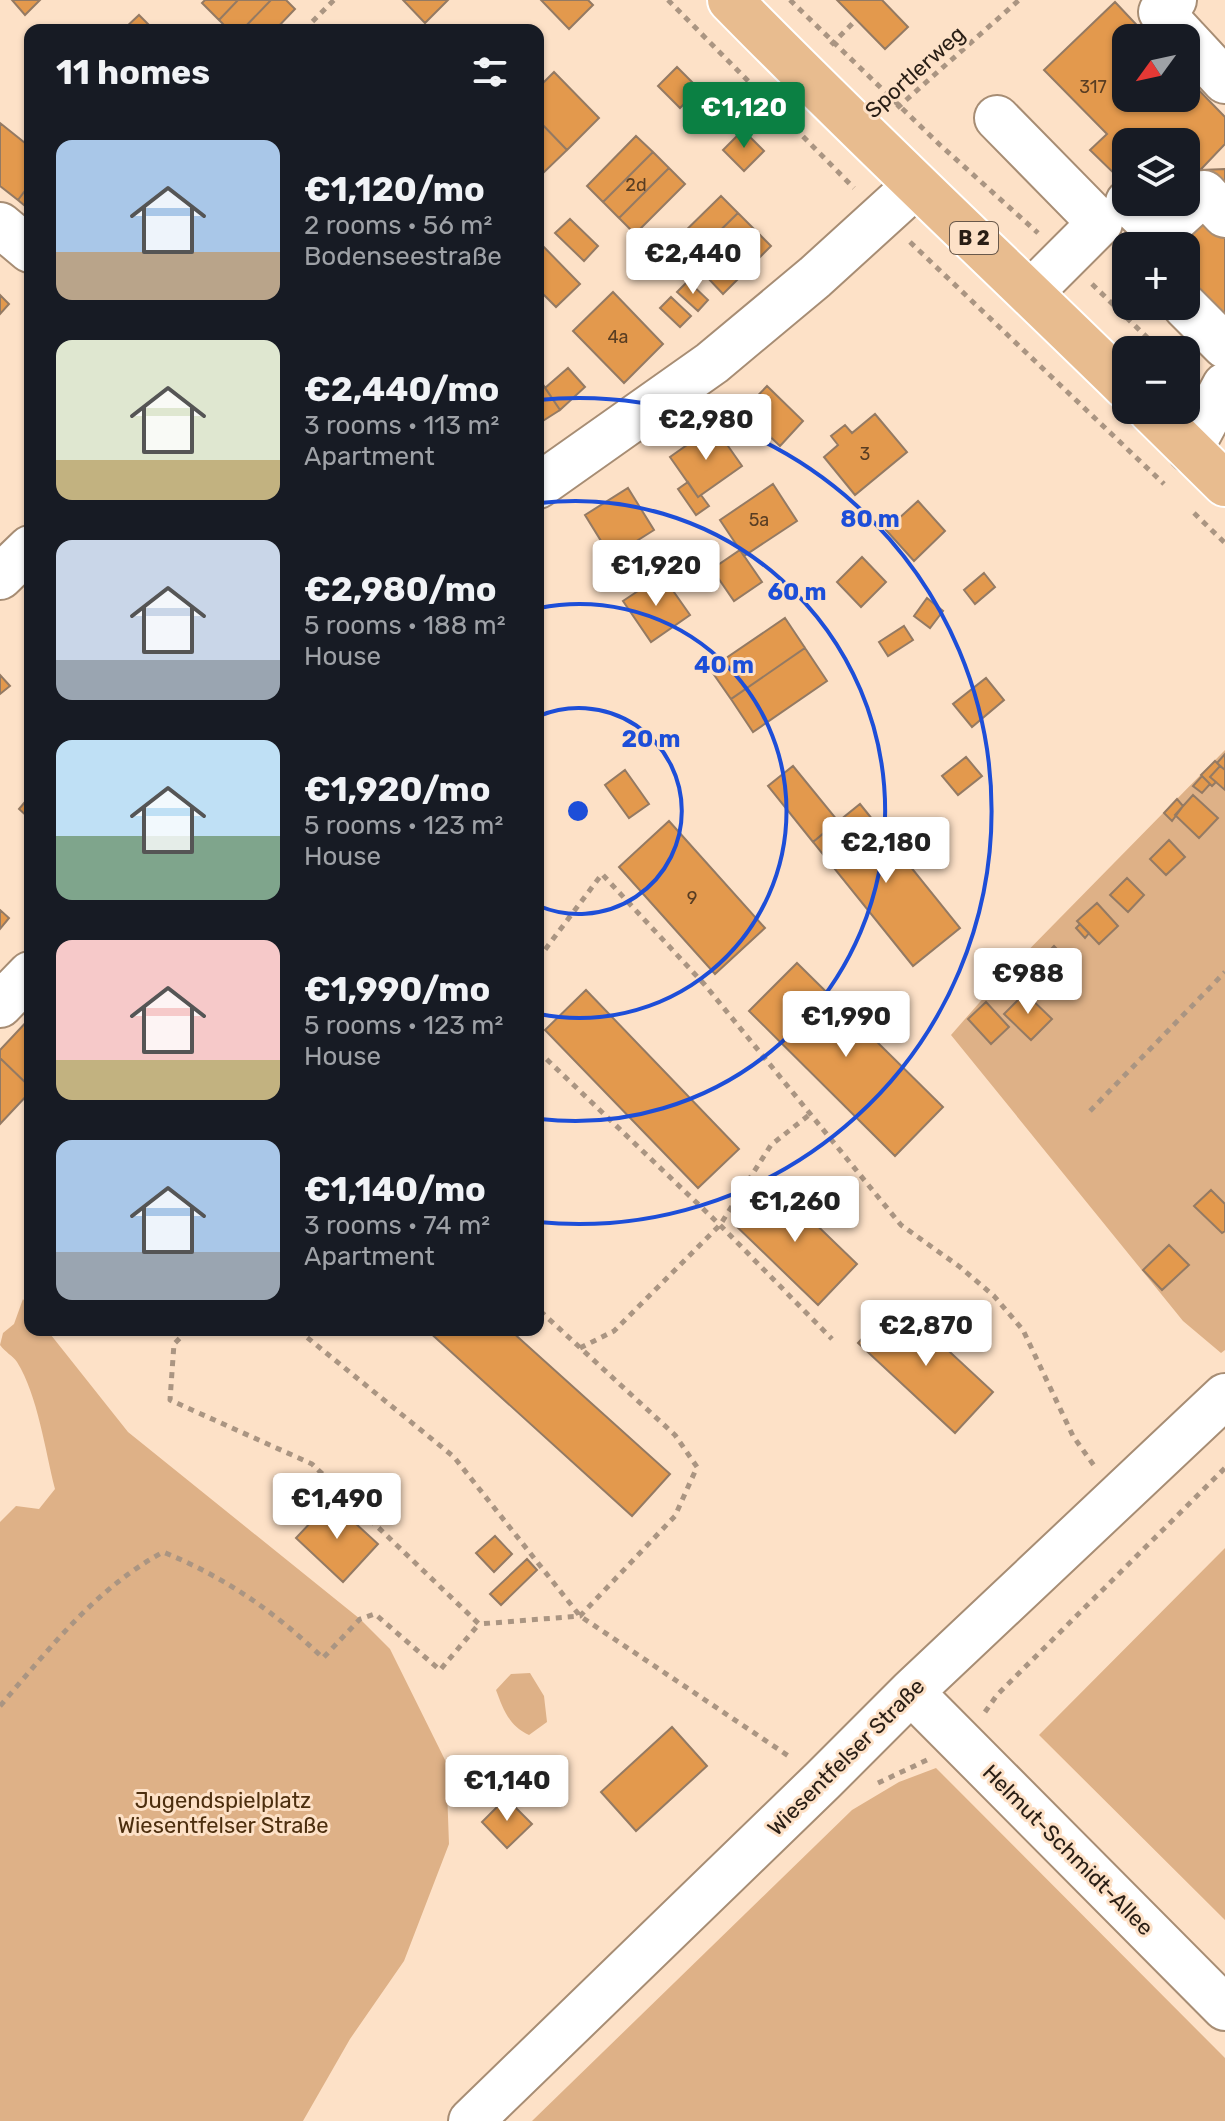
<!DOCTYPE html>
<meta charset="utf-8">
<style>
:root{--surface:#171b24;--page:#20242c;--text:#f1f3f6;--muted:#9ea1a6;--accent:#0b8043}
body{margin:0;font-family:Rubik,sans-serif;background:var(--page);color:var(--text);height:100vh;display:flex;flex-direction:column;font-size:30px;white-space:nowrap}
*{box-sizing:border-box;margin:0}
p{font-size:26px;color:var(--muted)}
.icon{flex:none;width:44px;height:44px;fill:none;stroke:currentColor;stroke-width:2;stroke-linecap:round;stroke-linejoin:round}
.map{position:relative;flex:1;overflow:hidden}
.sheet{position:absolute;left:24px;top:24px;width:520px;height:1312px;display:flex;flex-direction:column;background:var(--surface);border-radius:16px;box-shadow:0 2px 6px #0004}
.sheet>*{flex:none}
.needle{width:52px;rotate:237deg}
.fabs{position:absolute;left:1112px;top:24px;display:grid;gap:16px}
.fabs a{display:grid;place-items:center;width:88px;height:88px;border-radius:16px;background:var(--surface);box-shadow:0 2px 6px #0004;font-size:40px}
.price{position:absolute;translate:-50% -68px;padding:0 18px;border-radius:8px;background:#fff;color:#222;font-size:26px;line-height:52px;filter:drop-shadow(0 2px 4px #0008)}
.price::after{content:'';position:absolute;left:50%;top:48px;width:24px;height:18px;margin-left:-12px;background:inherit;clip-path:polygon(0 0,100% 0,50% 100%)}
.price.current{background:var(--accent);color:#fff}
ul{padding:0;list-style:none}
li{display:flex;align-items:center;gap:24px;height:200px;padding:0 32px}
li span{display:grid;place-items:center;flex:none;width:224px;height:160px;border-radius:16px;color:#555}
li>.icon{margin-inline-start:auto}
span .icon{width:96px;height:96px;fill:#fffc;stroke-width:1}
li b{font-size:34px}
h2{display:flex;justify-content:space-between;align-items:center;height:96px;padding:0 32px;font-size:34px}
.map>svg:first-child{display:block}
.green{fill:#deb187}
.building{fill:#e3994d;stroke:#947a63;stroke-width:2}
.lines{fill:none;stroke-linecap:round;stroke-linejoin:round}
.minor-casing{stroke:#a78d74;stroke-width:48}
.major-casing{stroke:#fff;stroke-width:48}
.path{stroke:#aa9582;stroke-width:5;stroke-dasharray:6 6;stroke-linecap:butt}
.minor{stroke:#fff;stroke-width:44}
.major{stroke:#e8bc8f;stroke-width:44}
.ring{fill:none;stroke:#1d4ed8;stroke-width:4}
.labels{text-anchor:middle;dominant-baseline:central;stroke-width:6;stroke-linejoin:round;paint-order:stroke}
.number-label{font-size:18px;fill:#583d23}
.shield{fill:#fde1c7;stroke:#69584a;stroke-width:2}
.shield-label{font-size:20px;font-weight:bold;fill:#291e15}
.street-label{font-size:22px;fill:#291e15;stroke:#fde1c7}
.park-label{font-size:22px;fill:#4c2e0e;stroke:#fde1c7}
.centre{fill:#1d4ed8;stroke:#fde1c7;stroke-width:4}
.ring-label{font-size:24px;text-anchor:middle;font-weight:bold;fill:#1d4ed8;stroke:#fde1c7;stroke-width:6;stroke-linejoin:round;paint-order:stroke}
</style>
<div class="map">
<svg width="1225" height="2121" viewBox="0 0 1225 2121">
<rect width="100%" height="100%" fill="#fde1c7"/>
<path class="green" d="M1225 750V1350L1221 1353 1183 1321 951 1035 1000 979Z
M23 1299 30 1309V1330H47L128 1432 360 1619 390 1649 446 1762 449 1844 404 1961 350 2039 303 2121H0V1522L16 1506 39 1509 55 1489C45 1450 38 1396 17 1362 13 1356 5 1352 0 1345L3 1333 14 1324Z
M1225 1548V1920L1039 1735Z
M530 1673 544 1696 547 1722 529 1735C509 1726 503 1709 496 1690L511 1674Z
M936 1768 1225 2058V2121H532L852 1810 899 1782Z"/>
<path class="building" d="M12 0H40L25 15Z
M205 0H238L219 20 202 3Z
M238 0H271L242 30H229L219 20Z
M271 0H286L295 9 275 30H242Z
M403 0H448L425 23Z
M541 0H588L593 5 569 29Z
M837 0H882L908 27 885 49Z
M1115 2 1149 38H1126V98H1186V77L1225 117V144L1186 185V142H1126V185L1090 150 1107 134 1044 70Z
M139 15 154 30H123Z
M677 67 699 89 680 108 658 86Z
M554 72 599 118 567 150 538 120V88Z
M538 120 567 150 538 178Z
M0 123 30 147V184L18 200 0 186Z
M743 130 764 151 744 171 723 150Z
M636 136 653 152 603 202 587 186Z
M653 152 669 168 619 218 603 202Z
M669 168 685 184 635 234 619 218Z
M1225 169V338L1186 299V246H1157L1186 185 1201 170Z
M30 184V210L18 200Z
M721 196 738 213 690 260 673 243Z
M738 213 755 230 707 277 690 260Z
M570 219 598 246 584 261 555 233Z
M755 230 771 246 723 294 707 277Z
M538 241 580 284 556 307 541 292 538 295Z
M688 281 708 300 698 311 677 292Z
M613 292 663 344 624 383 573 331Z
M0 295 9 304 0 314Z
M671 297 691 316 680 327 660 308Z
M568 368 585 387 560 410 545 388Z
M538 377 560 410 538 424Z
M767 386 803 421 780 446 743 411Z
M875 414 907 452 855 495 824 457 838 445 831 436 845 425 852 433Z
M714 426 742 466 698 497 670 457Z
M688 482 698 497 701 495 709 506 696 515 678 489Z
M773 484 797 521 744 556 720 520Z
M628 488 654 530 611 557 585 515Z
M918 501 945 531 914 561 886 530Z
M740 550 762 582 734 601 712 569Z
M862 557 886 582 861 607 837 582Z
M984 573 995 587 975 604 964 590Z
M662 575 690 615 651 642 623 601Z
M927 598 943 611 930 628 914 616Z
M785 618 805 648 731 699 710 669Z
M904 626 913 640 888 656 879 642Z
M805 648 827 681 753 732 731 699Z
M0 675 10 686 0 694Z
M986 678 1004 700 972 727 953 704Z
M1225 754V770L1217 763Z
M966 757 982 776 958 795 942 776Z
M1215 761 1220 766 1210 777 1216 782 1212 786 1201 775Z
M793 766 838 821 813 842 768 786Z
M1220 766 1225 770V790L1210 777Z
M625 770 649 804 629 818 605 785Z
M1202 776 1210 784 1202 793 1193 786Z
M1193 795 1218 818 1199 838 1175 815Z
M30 796V819L19 809Z
M1177 799 1183 806 1172 821 1164 813Z
M860 804 960 928 913 966 813 842Z
M669 821 765 928 715 974 619 867Z
M1169 840 1185 857 1166 875 1150 859Z
M1127 878 1144 895 1128 912 1110 895Z
M1097 903 1118 926 1099 944 1077 921Z
M0 910 9 918 0 929Z
M1080 924 1089 933 1085 938 1076 928Z
M1054 946 1075 967 1068 973 1048 952Z
M1048 952 1068 973 1050 990 1030 969Z
M1023 961 1034 973 1017 990 1005 977Z
M797 963 943 1107 895 1156 749 1011Z
M586 990 739 1149 698 1188 545 1030Z
M1025 993 1052 1019 1031 1040 1004 1014Z
M986 1002 1009 1027 991 1044 968 1019Z
M30 1018V1087L0 1058V1050Z
M0 1058 30 1087V1092L0 1124Z
M772 1182 857 1264 818 1305 733 1223Z
M1211 1190 1225 1204V1231L1222 1233 1194 1206Z
M1169 1245 1189 1265 1162 1290 1143 1270Z
M896 1302 993 1392 955 1433 858 1343Z
M427 1330H510L670 1474 632 1516Z
M331 1501 378 1544 343 1582 296 1538Z
M495 1536 512 1554 494 1572 476 1553Z
M527 1559 537 1570 501 1605 490 1594Z
M672 1727 707 1766 636 1831 601 1792Z
M506 1798 532 1824 507 1848 482 1822Z"/>
<g class="lines">
<defs>
<path id="minor" d="M1174 0 1161 12 1185 38
M1186 39 1225 81
M997 118 1100 223 1030 293
M1128 202 1160 233 1204 193 1225 215
M0 225 30 250
M1185 306 1225 346
M1190 450 1225 385
M538 486 712 363 815 277 915 186
M0 577 30 548
M0 1005 30 974
M911 1692 1225 2008
M471 2121 823 1780 911 1692 1225 1396"/>
<path id="major" d="M730 0C859 132 994 258 1126 387
M1150 410 1225 484"/>
</defs>
<use href="#minor" class="minor-casing"/>
<use href="#major" class="major-casing"/>
<path class="path" d="M668 0 854 188
M790 0 940 145 1038 233
M304 30 334 0
M831 45 856 20
M897 108 1019 0
M910 242 1164 484
M1092 284 1160 350
M1194 513 1225 543
M538 959 602 874 705 985 901 1225 960 1267 994 1296 1023 1330 1073 1436 1095 1467
M538 1051 720 1225 832 1339
M1090 1111 1225 972
M188 1330 174 1344 170 1400 312 1464 479 1624 580 1616 675 1516 697 1467 675 1435 538 1309
M298 1330 454 1457 580 1616 790 1757
M580 1348 614 1331 720 1225 771 1145 809 1115
M0 1706C52 1646 93 1591 163 1552 225 1577 275 1612 323 1658L360 1619 375 1614 440 1670 479 1624
M985 1712 997 1695 1225 1468
M878 1783 927 1760"/>
<use href="#minor" class="minor"/>
<use href="#major" class="major"/>
</g>
<g class="ring">
<path d="M539 716A103 103 0 1 1 539 906"/>
<path d="M539 608A207 207 0 1 1 539 1014"/>
<path d="M540 503A310 310 0 1 1 540 1119"/>
<path d="M538 400A413 413 0 1 1 538 1222"/>
</g>
<g class="labels">
<g class="number-label">
<text x="1093" y="87">317</text>
<text x="636" y="185">2d</text>
<text x="618" y="337">4a</text>
<text x="865" y="454">3</text>
<text x="759" y="520">5a</text>
<text x="692" y="898">9</text>
</g>
<rect class="shield" x="950" y="222" width="48" height="32" rx="6"/>
<g class="shield-label">
<text x="974" y="238">B 2</text>
</g>
<g class="street-label">
<text transform="translate(915 72) rotate(-42)">Sportlerweg</text>
<text transform="translate(846 1757) rotate(-45)">Wiesentfelser Straße</text>
<text transform="translate(1068 1850) rotate(45)">Helmut-Schmidt-Allee</text>
</g>
<g class="park-label">
<text x="223" y="1800">Jugendspielplatz<tspan x="223" dy="25">Wiesentfelser Straße</tspan></text>
</g>
</g>
<circle cx="578" cy="811" r="12" class="centre"/>
<g class="ring-label">
<text x="870" y="527">80 m</text>
<text x="797" y="600">60 m</text>
<text x="724" y="673">40 m</text>
<text x="651" y="747">20 m</text>
</g>
</svg>
<div class="fabs">
<a><svg class="needle" viewBox="-14 -14 28 28"><path d="M0-13l5 13h-10z" fill="#e53935"/><path d="M0 13l5-13h-10z" fill="#9ea1a6"/></svg></a>
<a><svg class="icon" aria-label="layers" viewBox="0 0 24 24"><path d="M12 4l9 5-9 5-9-5zM3 14l9 5 9-5"/></svg></a>
<a>+</a>
<a>−</a>
</div>
<b class="price current" style="left:744px;top:150px">€1,120</b>
<b class="price" style="left:693px;top:296px">€2,440</b>
<b class="price" style="left:706px;top:462px">€2,980</b>
<b class="price" style="left:656px;top:608px">€1,920</b>
<b class="price" style="left:886px;top:885px">€2,180</b>
<b class="price" style="left:1028px;top:1016px">€988</b>
<b class="price" style="left:846px;top:1059px">€1,990</b>
<b class="price" style="left:795px;top:1244px">€1,260</b>
<b class="price" style="left:926px;top:1368px">€2,870</b>
<b class="price" style="left:337px;top:1541px">€1,490</b>
<b class="price" style="left:507px;top:1823px">€1,140</b>
<section class="sheet">
<h2>11 homes<svg class="icon" aria-label="filters" viewBox="0 0 24 24"><path d="M4 7h16M4 17h16"/><circle cx="9" cy="7" r="2"/><circle cx="15" cy="17" r="2"/></svg></h2>
<ul>
<li><span style="background:linear-gradient(#a9c7e8 70%,#b9a48a 0)"><svg class="icon" aria-label="home" viewBox="0 0 24 24"><path d="M3 11l9-7 9 7M6 9v11h12V9"/></svg></span><div><b>€1,120/mo</b><p>2 rooms · 56 m²</p><p>Bodenseestraße</p></div></li>
<li><span style="background:linear-gradient(#dfe7d0 75%,#c2b280 0)"><svg class="icon" aria-label="home" viewBox="0 0 24 24"><path d="M3 11l9-7 9 7M6 9v11h12V9"/></svg></span><div><b>€2,440/mo</b><p>3 rooms · 113 m²</p><p>Apartment</p></div></li>
<li><span style="background:linear-gradient(#c9d6e8 75%,#9aa5b1 0)"><svg class="icon" aria-label="home" viewBox="0 0 24 24"><path d="M3 11l9-7 9 7M6 9v11h12V9"/></svg></span><div><b>€2,980/mo</b><p>5 rooms · 188 m²</p><p>House</p></div></li>
<li><span style="background:linear-gradient(#bfe0f5 60%,#7fa58c 0)"><svg class="icon" aria-label="home" viewBox="0 0 24 24"><path d="M3 11l9-7 9 7M6 9v11h12V9"/></svg></span><div><b>€1,920/mo</b><p>5 rooms · 123 m²</p><p>House</p></div></li>
<li><span style="background:linear-gradient(#f6c9c9 75%,#c2b280 0)"><svg class="icon" aria-label="home" viewBox="0 0 24 24"><path d="M3 11l9-7 9 7M6 9v11h12V9"/></svg></span><div><b>€1,990/mo</b><p>5 rooms · 123 m²</p><p>House</p></div></li>
<li><span style="background:linear-gradient(#a9c7e8 70%,#9aa5b1 0)"><svg class="icon" aria-label="home" viewBox="0 0 24 24"><path d="M3 11l9-7 9 7M6 9v11h12V9"/></svg></span><div><b>€1,140/mo</b><p>3 rooms · 74 m²</p><p>Apartment</p></div></li>
</ul>
</section>
</div>
